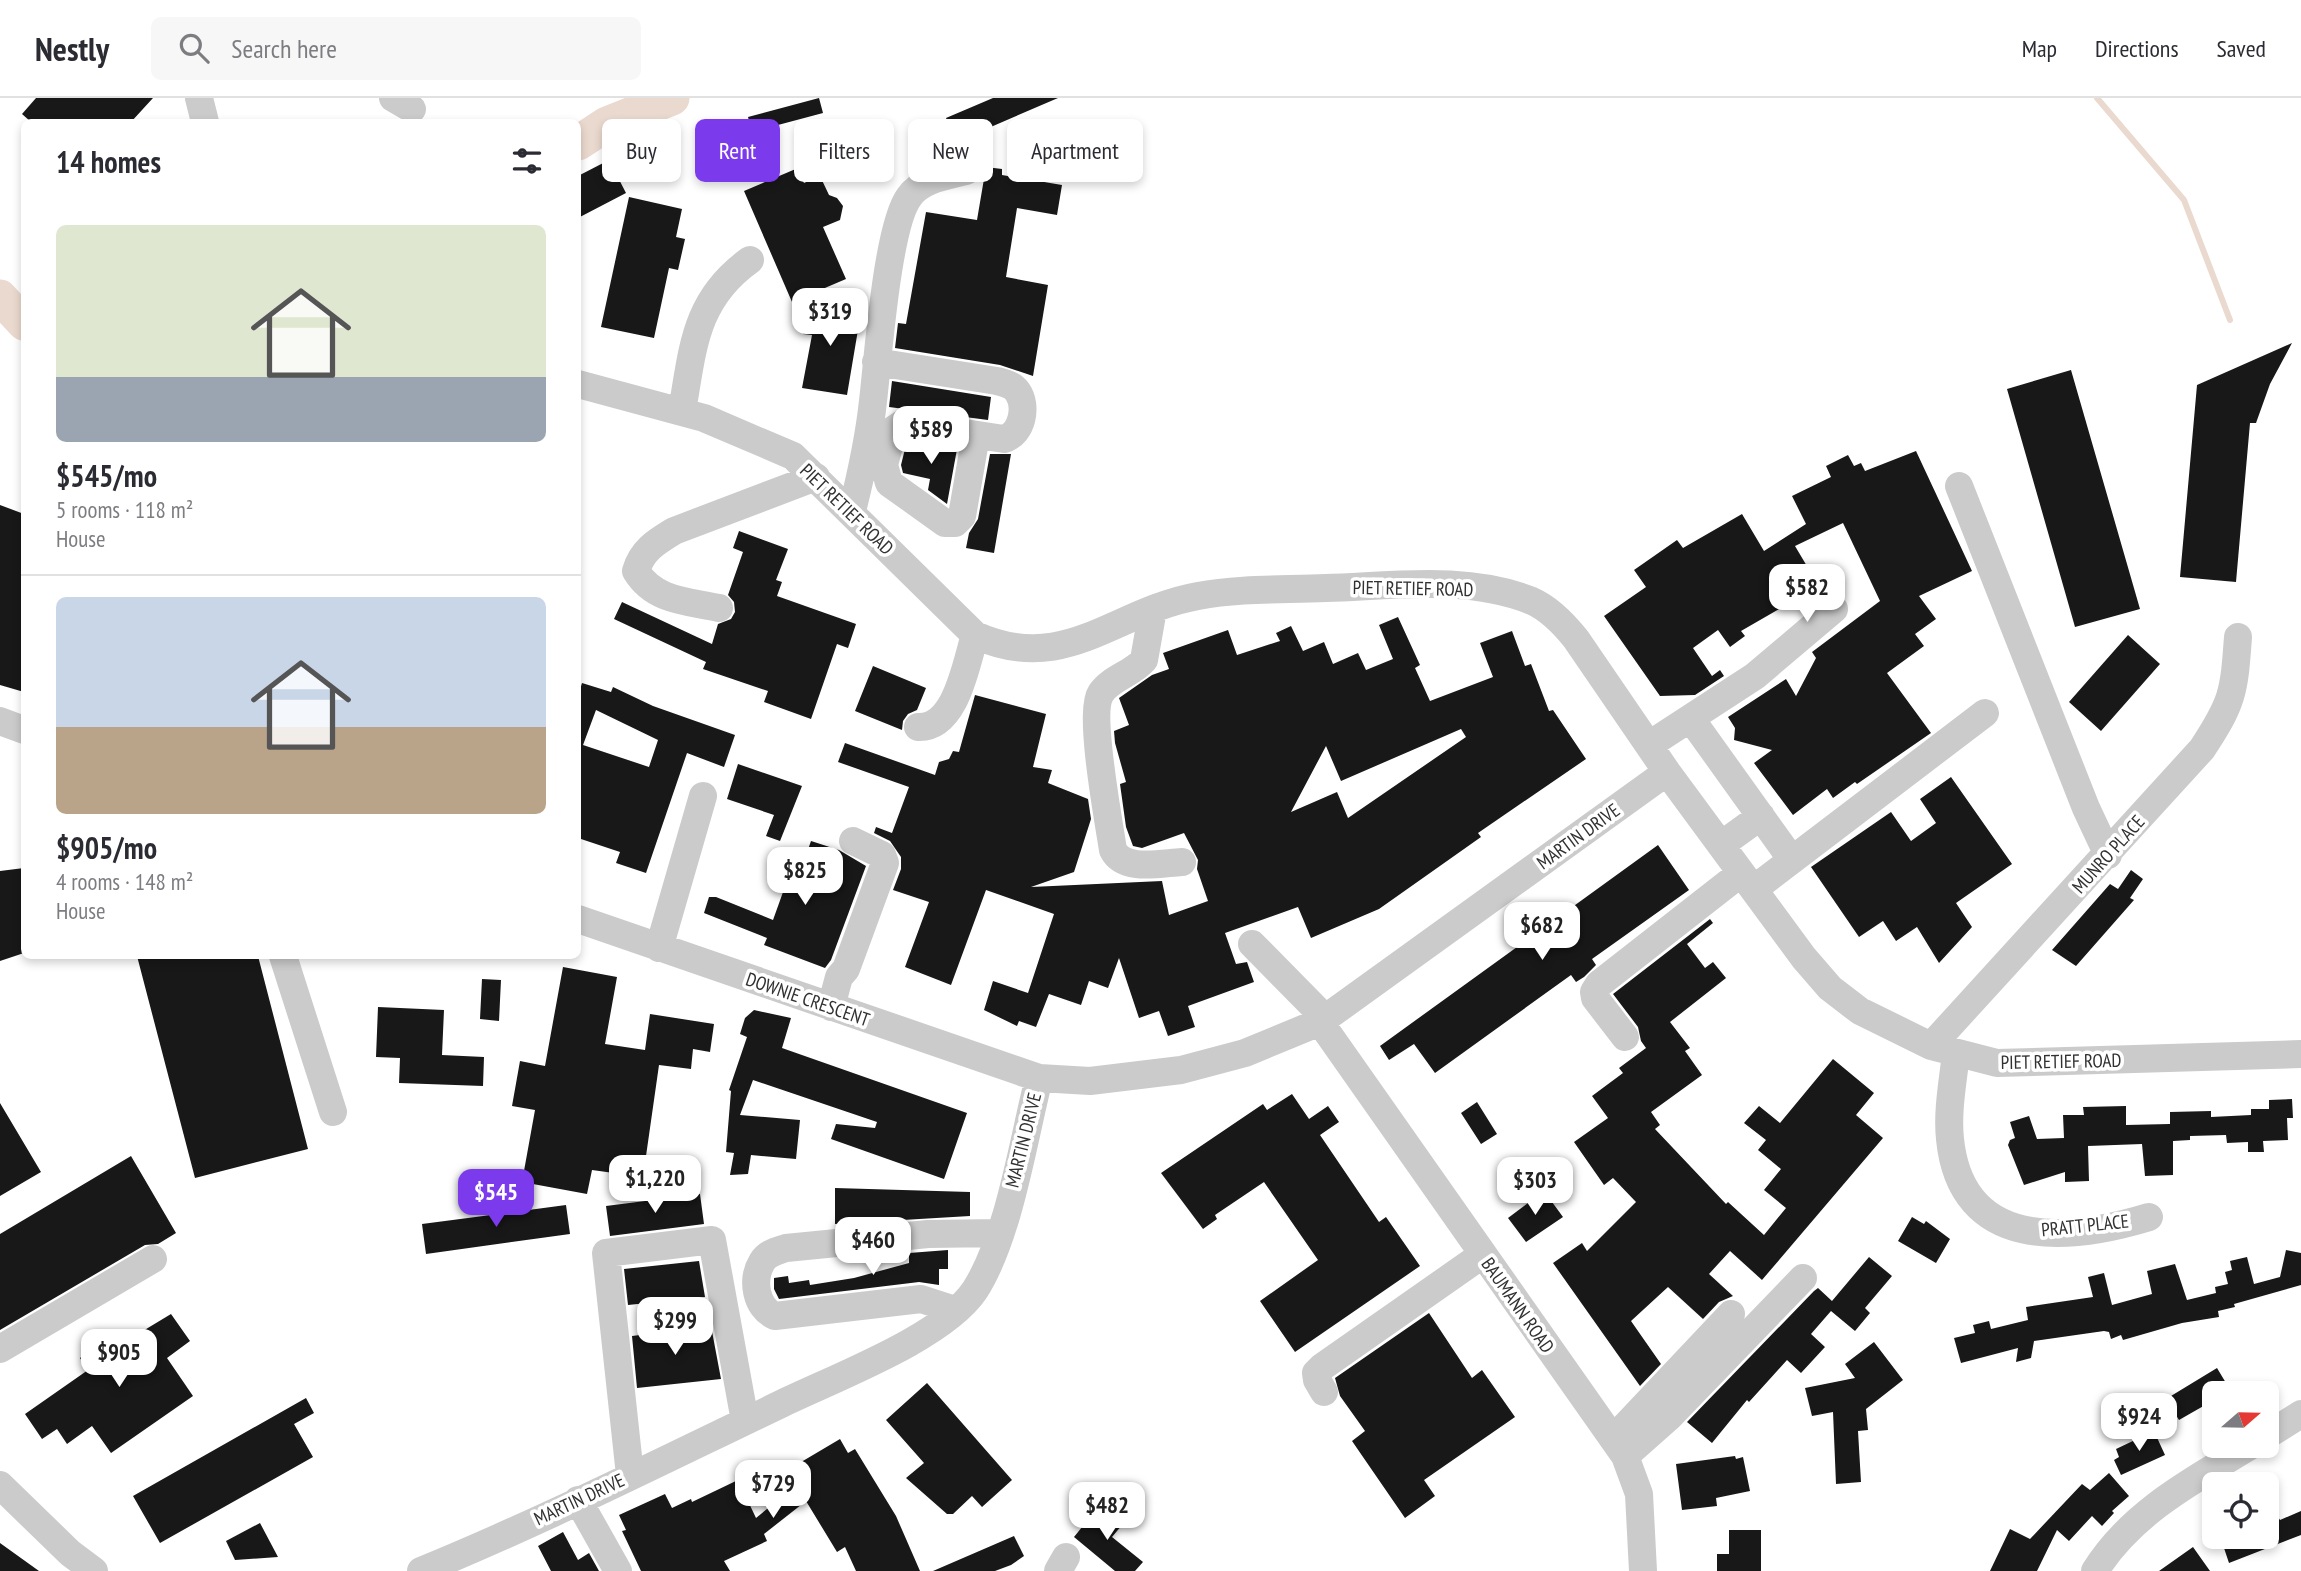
<!DOCTYPE html>
<meta charset="utf-8">
<style>
:root{--surface:#fff;--page:#f7f7f7;--text:#2b2b33;--muted:#7c7c81;--line:#e1e1e2;--accent:#7c3aed}
body{margin:0;font-family:"PT Sans Narrow",sans-serif;background:var(--page);color:var(--text);height:100vh;display:flex;flex-direction:column;font-size:26px;white-space:nowrap}
*{box-sizing:border-box;margin:0}
p{font-size:23px;color:var(--muted)}
.icon{flex:none;width:38px;height:38px;fill:none;stroke:currentColor;stroke-width:2;stroke-linecap:round;stroke-linejoin:round}
.map{position:relative;flex:1;overflow:hidden}
.drawer{position:absolute;left:21px;top:21px;width:560px;height:840px;display:flex;flex-direction:column;background:var(--surface);border-radius:10px;box-shadow:0 4px 10px #0003}
.drawer>*{flex:none}
.guide{position:absolute;left:602px;top:21px;width:665px;height:63px;display:flex;gap:14px}
.needle{width:46px;rotate:70deg}
.tools{position:absolute;left:2202px;top:1283px;display:grid;gap:14px}
.tools a{display:grid;place-items:center;width:77px;height:77px;border-radius:10px;background:var(--surface);box-shadow:0 4px 10px #0003;font-size:35px}
.price{position:absolute;translate:-50% -60px;padding:0 16px;border-radius:14px;background:#fff;color:#222;font-size:23px;line-height:46px;filter:drop-shadow(0 2px 4px #0008)}
.price::after{content:'';position:absolute;left:50%;top:42px;width:21px;height:16px;margin-left:-10px;background:inherit;clip-path:polygon(0 0,100% 0,50% 100%)}
.price.active{background:var(--accent);color:#fff}
ul{padding:0;list-style:none}
li{display:grid;align-content:center;gap:14px;height:371px;padding:0 35px}
li+li{border-top:2px solid var(--line)}
li span{display:grid;place-items:center;height:217px;border-radius:10px;color:#555}
li>.icon{margin-inline-start:auto}
span .icon{width:126px;height:126px;fill:#fffc;stroke-width:1}
li b{font-size:30px}
h2{display:flex;justify-content:space-between;align-items:center;height:84px;padding:0 35px;font-size:30px}
.tag{padding:0 24px;border-radius:10px;background:var(--surface);box-shadow:0 4px 10px #0003;font-size:24px;line-height:63px}
.tag.active{background:var(--accent);color:#fff}
header{display:flex;align-items:center;gap:42px;box-sizing:border-box;height:98px;padding:0 35px;background:var(--surface);border-bottom:2px solid var(--line)}
header strong{font-size:33px}
nav{display:flex;gap:38px;margin-inline-start:auto;font-size:24px}
.search{width:490px;height:63px;background:var(--page);display:flex;align-items:center;gap:18px;box-sizing:border-box;padding:0 24px;border-radius:10px;color:var(--muted);font-size:26px}
.map>svg:first-child{display:block}
.lines{fill:none;stroke-linecap:round;stroke-linejoin:round}
.stream{stroke:#ead9ce;stroke-width:6}
.river{stroke:#ead9ce;stroke-width:35}
.building{fill:#181818;fill-rule:evenodd}
.minor{stroke:#cbcbcb;stroke-width:28}
.labels{text-anchor:middle;dominant-baseline:central;stroke-width:7;stroke-linejoin:round;paint-order:stroke}
.street-label{font-size:19px;fill:#313131;stroke:#fff}
</style>
<header>
<strong>Nestly</strong>
<div class="search"><svg class="icon" aria-label="search" viewBox="0 0 24 24"><circle cx="10" cy="10" r="6"/><path d="M15 15l6 6"/></svg>Search here</div>
<nav><a>Map</a><a>Directions</a><a>Saved</a></nav>
</header>
<div class="map">
<svg width="2301" height="1473" viewBox="0 0 2301 1473">
<rect width="100%" height="100%" fill="#fff"/>
<g class="lines">
<path class="stream" d="M2097 0 2184 102 2230 222"/>
<path class="river" d="M578 45 607 26 672 0
M0 199 24 225"/>
</g>
<path class="building" d="M36 0H153L131 24H31L22 16Z
M819 0 823 15 752 34 748 19Z
M993 0H1058L956 44 946 20Z
M609 62 626 95 578 120V78Z
M986 69 1002 71V77L1062 87 1057 117 1017 110 1006 179 1048 187 1033 278 1000 267 895 250 898 225 906 226 926 114 977 122Z
M798 70 804 85 820 78 829 97 837 100 843 108 840 122 823 129 846 181 792 204 744 93Z
M629 99 682 111 676 139 685 141 678 172 669 170 654 240 601 229Z
M808 206 861 214 847 297 802 290 812 237 803 236Z
M2292 245 2270 286 2256 325H2250L2236 484 2180 479 2197 287Z
M2071 272 2140 511 2075 529 2007 291Z
M892 283 991 299 988 322 889 309Z
M907 343 957 351 947 406 928 392 930 381 903 375 901 367Z
M1916 353 1972 473 1919 498 1936 521 1915 536 1924 548 1887 575 1931 635 1857 686 1855 684 1833 700 1827 691 1793 717 1754 665 1772 652 1734 642 1735 630 1728 619 1786 581 1796 598 1816 560 1812 554 1880 503 1843 425 1795 448 1814 480 1789 496 1793 503 1741 533 1745 538 1730 549 1718 532 1693 550 1712 578 1720 572 1724 578 1695 597 1660 598 1604 518 1646 489 1634 472 1677 442 1683 450 1742 416 1764 453 1806 426 1792 398 1831 379 1826 368 1848 357 1854 368 1861 365 1865 373Z
M990 356H1011L994 455 966 450 969 435 978 421Z
M0 407 24 416V594L0 587Z
M739 433 788 451 776 482 782 484 777 498 856 526 848 550 837 546 811 621 764 604 768 593 703 571 706 564 614 521 622 504 712 546 718 526 731 521 735 514 734 504 728 497 743 454 733 450Z
M1398 519 1420 567 1415 570 1430 603 1493 579 1480 545 1512 533 1525 568 1531 566 1549 613 1553 612 1586 661 1478 735 1481 739 1379 811 1311 840 1298 809 1225 835 1236 866 1247 864 1254 884 1188 908 1195 929 1168 938 1159 913 1139 920 1119 860 1108 890 1089 883 1081 907 1049 896 1036 929 1019 923 1017 928 984 912 993 883 1028 895 1054 816 986 792 951 887 905 869 929 804 893 792 901 771V759L890 743 874 735 876 729 892 735 909 689 838 664 845 645 935 677 939 664 949 661 953 653 959 654 975 597 1046 616 1033 669 1052 672 1048 685 1088 701 1091 721 1074 774 1031 789 1162 783 1169 817 1208 803 1197 771 1198 762 1184 735 1142 750 1133 748 1126 729 1120 686 1126 684 1115 645 1114 633 1129 627 1119 600 1152 577 1169 571 1163 555 1228 532 1237 557 1280 543 1276 535 1291 528 1303 553 1324 544 1333 566 1358 555 1366 572 1393 561 1379 527ZM1461 631 1466 639 1348 720 1337 694 1291 714 1326 648 1341 683Z
M2128 537 2160 566 2101 633 2069 604Z
M873 568 926 590 917 612 908 616 903 623 902 632 855 613Z
M582 585 611 594 613 589 653 608 735 637 724 669 687 655 646 775 616 765 620 754 578 740V598ZM596 612 658 642 649 669 583 647Z
M738 666 802 688 780 743 766 738 774 717 727 701Z
M1951 679 2012 766 1956 805 1972 829 1939 865 1917 829 1896 843 1883 823 1859 839 1811 769 1891 714 1911 743 1936 725 1920 701Z
M811 743 839 752 866 768 831 862 825 870 764 847 767 840 704 815 709 799H716L773 822 787 783 796 786Z
M1658 747 1689 792 1592 861 1596 867 1584 879 1576 884 1571 877 1435 975 1414 946 1389 962 1380 948Z
M24 770V855L0 863V773Z
M2131 772 2143 781 2130 800 2134 802 2076 868 2052 852 2110 786 2118 791Z
M1710 821 1713 825 1687 846 1705 870 1713 864 1726 880 1670 924 1690 950 1685 953 1702 977 1651 1014 1660 1027 1655 1031 1726 1106 1728 1104 1764 1137 1786 1110 1764 1092 1781 1071 1758 1052 1766 1042 1744 1025 1759 1008 1780 1025 1833 961 1874 995 1856 1017 1883 1040 1762 1182 1730 1153 1709 1176 1733 1198 1719 1204 1703 1221 1668 1189 1631 1223 1661 1266 1640 1288 1553 1165 1582 1145 1587 1153 1636 1104 1613 1080 1604 1087 1574 1044 1608 1020 1592 998 1623 975 1619 970 1646 950 1641 943 1638 929 1613 896Z
M137 858H258L308 1051 195 1080Z
M563 869 617 879 605 946 645 952 650 916 714 926 710 954 693 951 691 971 659 967 643 1079 592 1072 587 1096 522 1084 535 1012 512 1008 520 963 545 968Z
M482 881 501 882 499 923 480 921Z
M378 909 444 912 442 957 484 959 483 988 399 985 400 960 376 959Z
M754 912 791 920 782 950 967 1015 944 1081 831 1041 836 1026 875 1030 877 1024 753 982 740 1017 800 1022 796 1061 751 1057 748 1076 730 1077 734 1055 726 1054 731 993 729 992 747 939 740 936 745 920Z
M1292 996 1309 1021 1328 1008 1339 1024 1320 1037 1379 1124 1386 1119 1420 1168 1295 1254 1260 1203 1318 1162 1264 1084 1215 1117 1217 1121 1203 1131 1161 1075 1263 1006 1267 1012Z
M2292 1001 2293 1020H2287L2288 1042 2263 1043 2264 1054H2248V1044L2227 1045 2226 1037 2190 1038V1042L2173 1043V1077L2145 1078 2142 1046 2088 1048 2089 1083 2065 1084V1074L2024 1087 2008 1047 2010 1042 2015 1040 2010 1024 2029 1018 2037 1041 2064 1040 2063 1017H2084L2083 1009 2126 1008V1027L2170 1026V1014L2211 1013V1019L2251 1017V1011H2269V1002Z
M1477 1004 1497 1036 1481 1046 1461 1015Z
M0 1005 41 1074 0 1098Z
M131 1058 176 1135 158 1146 145 1147 0 1232V1136Z
M835 1090 970 1094V1118L835 1126Z
M1544 1093 1563 1119 1526 1144 1508 1120Z
M700 1096 704 1126 610 1138 606 1108Z
M566 1107 570 1136 426 1156 422 1126Z
M1912 1119 1924 1126 1926 1123 1950 1141 1936 1165 1898 1143Z
M948 1152V1171H939V1187L919 1184 779 1201 774 1191V1180L788 1178 789 1185 809 1182 810 1187 854 1180 909 1165V1155Z
M2286 1152 2301 1155V1187L2234 1206 2235 1209 2218 1213 2219 1219 2182 1225 2123 1242 2121 1237 2111 1241 2109 1234 2104 1233 2034 1243 2031 1260 2016 1264 2018 1250 1961 1265 1954 1240 1975 1235 1973 1227 1989 1223 1991 1231 2028 1222 2026 1209 2093 1199 2088 1179 2104 1175 2112 1207 2152 1196 2147 1173 2175 1166 2187 1202 2216 1195 2215 1189 2228 1186 2225 1174 2232 1172 2230 1163 2247 1159 2254 1186 2280 1179Z
M1869 1159 1892 1178 1865 1210 1870 1215 1855 1233 1831 1213 1811 1236 1825 1249 1801 1275 1787 1262 1749 1304 1747 1302 1712 1345 1687 1324 1814 1193 1818 1190 1832 1203Z
M699 1163 705 1199 628 1207 624 1171Z
M1429 1215 1472 1280 1482 1272 1515 1319 1424 1382 1435 1398 1405 1420 1352 1343 1365 1333 1340 1298 1335 1280Z
M171 1216 190 1243 167 1260 193 1298 111 1355 92 1328 67 1346 57 1331 42 1341 25 1316 88 1272 80 1260 107 1242 113 1251Z
M711 1228 721 1281 637 1290 632 1238Z
M1874 1244 1903 1282 1866 1311 1868 1332 1858 1333 1861 1384 1836 1386 1833 1314 1812 1318 1805 1290 1855 1280 1845 1266Z
M2217 1270 2232 1295H2214V1302L2179 1322 2166 1301Z
M927 1285 1012 1382 982 1409 972 1398 953 1416H947L906 1380 924 1365 886 1322Z
M306 1300 314 1315 294 1326 313 1359 160 1445 133 1398Z
M2154 1333 2165 1357 2121 1377 2114 1362 2119 1359 2116 1351Z
M840 1341 848 1355 855 1351 896 1418 920 1473H856L845 1449 837 1454 806 1403 764 1436 767 1443 724 1463 730 1473H641L622 1433 626 1432 619 1417 665 1396 672 1410 691 1401 692 1404 738 1382 756 1420 795 1388 786 1373Z
M1735 1358 1736 1361 1743 1359 1750 1393 1716 1400 1717 1408 1682 1412 1676 1366Z
M2109 1375 2129 1398 2112 1413 2114 1415 2102 1428 2092 1418 2069 1443 2057 1432 2037 1473H1990L2010 1431 2030 1441 2082 1386 2090 1392Z
M1099 1408 1122 1427 1112 1439 1143 1464 1135 1473H1115L1074 1439Z
M2301 1413V1437L2229 1465 2220 1438H2266V1423L2278 1419 2280 1422Z
M260 1425 278 1459 235 1462 226 1443Z
M1729 1432H1761V1473H1717V1456H1729Z
M563 1434 578 1462 589 1455 599 1473H551L538 1448Z
M1014 1438 1024 1458 1011 1467 995 1473H933Z
M0 1445 39 1473H0Z
M2193 1449 2210 1473H2159Z"/>
<g class="lines">
<path class="minor" d="M199 0 205 24
M393 0 412 11
M876 264 997 283C1004 285 1012 286 1017 293 1028 308 1022 336 1004 341L912 327 902 326 893 332 884 367 889 385 945 425H955L962 418 976 337
M578 286 704 320 793 358 975 537C1065 578 1114 513 1198 498 1240 490 1284 492 1326 490 1393 488 1468 477 1532 503 1550 511 1564 526 1576 541L1667 674 1804 860 1830 890 1860 913 1931 948 1997 965 2301 956
M682 313C693 251 694 202 750 162
M1959 388 2086 710 2108 757
M852 413C861 377 869 341 873 303 878 261 887 129 909 99 921 81 947 78 966 73
M719 510C687 503 654 503 636 473 642 452 656 444 674 433L816 379
M1153 511 1144 562C1132 576 1111 580 1101 595 1088 614 1109 725 1113 752 1124 774 1161 765 1182 764
M1691 621 1792 762
M0 623 24 632
M918 629C956 631 966 566 975 537
M1649 647 1755 578 1834 511
M1721 747 1761 718
M1754 791 1985 615
M578 821 1039 980 1090 983 1181 972 1245 955 1320 924 1667 674
M1252 846 1325 920
M659 850 703 698
M283 858 333 1014
M831 909 839 879 846 871 885 765 882 757 853 743
M1320 924 1625 1358 1639 1396 1643 1473
M1625 939 1595 900 1594 894 1599 886 1741 775
M1931 948 2202 651C2233 604 2234 595 2238 539
M1956 955C1953 983 1947 1013 1950 1041 1961 1153 2067 1144 2149 1119
M955 1212 921 1201 775 1218C756 1210 751 1182 762 1164 767 1155 777 1153 786 1150L928 1136 1000 1135
M0 1251 153 1161
M1324 1294 1317 1282 1316 1275 1322 1269 1482 1157
M2266 1338 2301 1316
M1613 1341 1731 1216
M1625 1358 1669 1319 1803 1180
M630 1377 606 1155 712 1142 745 1323
M0 1387 70 1455 94 1473
M578 1402 618 1473
M421 1473C543 1423 662 1363 781 1306 834 1280 943 1240 975 1192 1009 1139 1023 1043 1039 980
M1058 1473 1066 1459
M2095 1473C2131 1415 2193 1382 2250 1348"/>
</g>
<g class="labels">
<g class="street-label">
<text transform="translate(847 411) rotate(44)">PIET RETIEF ROAD</text>
<text transform="translate(1413 490) rotate(1)">PIET RETIEF ROAD</text>
<text transform="translate(1578 738) rotate(-36)">MARTIN DRIVE</text>
<text transform="translate(2108 756) rotate(-48)">MUNRO PLACE</text>
<text transform="translate(808 901) rotate(19)">DOWNIE CRESCENT</text>
<text transform="translate(2061 963) rotate(-1)">PIET RETIEF ROAD</text>
<text transform="translate(1023 1042) rotate(-76)">MARTIN DRIVE</text>
<text transform="translate(2085 1127) rotate(-6)">PRATT PLACE</text>
<text transform="translate(1518 1207) rotate(55)">BAUMANN ROAD</text>
<text transform="translate(579 1401) rotate(-25)">MARTIN DRIVE</text>
</g>
</g>
</svg>
<div class="tools">
<a><svg class="needle" viewBox="-14 -14 28 28"><path d="M0-13l5 13h-10z" fill="#e53935"/><path d="M0 13l5-13h-10z" fill="#7c7c81"/></svg></a>
<a><svg class="icon" aria-label="locate" viewBox="0 0 24 24"><circle cx="12" cy="12" r="6"/><path d="M12 2v4M12 18v4M2 12h4M18 12h4"/></svg></a>
</div>
<b class="price" style="left:830px;top:250px">$319</b>
<b class="price" style="left:931px;top:368px">$589</b>
<b class="price" style="left:1807px;top:526px">$582</b>
<b class="price" style="left:805px;top:809px">$825</b>
<b class="price" style="left:1542px;top:864px">$682</b>
<b class="price" style="left:655px;top:1117px">$1,220</b>
<b class="price" style="left:1535px;top:1119px">$303</b>
<b class="price active" style="left:496px;top:1131px">$545</b>
<b class="price" style="left:873px;top:1179px">$460</b>
<b class="price" style="left:675px;top:1259px">$299</b>
<b class="price" style="left:119px;top:1291px">$905</b>
<b class="price" style="left:2139px;top:1355px">$924</b>
<b class="price" style="left:773px;top:1422px">$729</b>
<b class="price" style="left:1107px;top:1444px">$482</b>
<div class="guide">
<a class="tag">Buy</a>
<a class="tag active">Rent</a>
<a class="tag">Filters</a>
<a class="tag">New</a>
<a class="tag">Apartment</a>
</div>
<section class="drawer">
<h2>14 homes<svg class="icon" aria-label="filters" viewBox="0 0 24 24"><path d="M4 7h16M4 17h16"/><circle cx="9" cy="7" r="2"/><circle cx="15" cy="17" r="2"/></svg></h2>
<ul>
<li><span style="background:linear-gradient(#dfe7d0 70%,#9aa5b1 0)"><svg class="icon" aria-label="home" viewBox="0 0 24 24"><path d="M3 11l9-7 9 7M6 9v11h12V9"/></svg></span><div><b>$545/mo</b><p>5 rooms · 118 m²</p><p>House</p></div></li>
<li><span style="background:linear-gradient(#c9d6e8 60%,#b9a48a 0)"><svg class="icon" aria-label="home" viewBox="0 0 24 24"><path d="M3 11l9-7 9 7M6 9v11h12V9"/></svg></span><div><b>$905/mo</b><p>4 rooms · 148 m²</p><p>House</p></div></li>
</ul>
</section>
</div>
